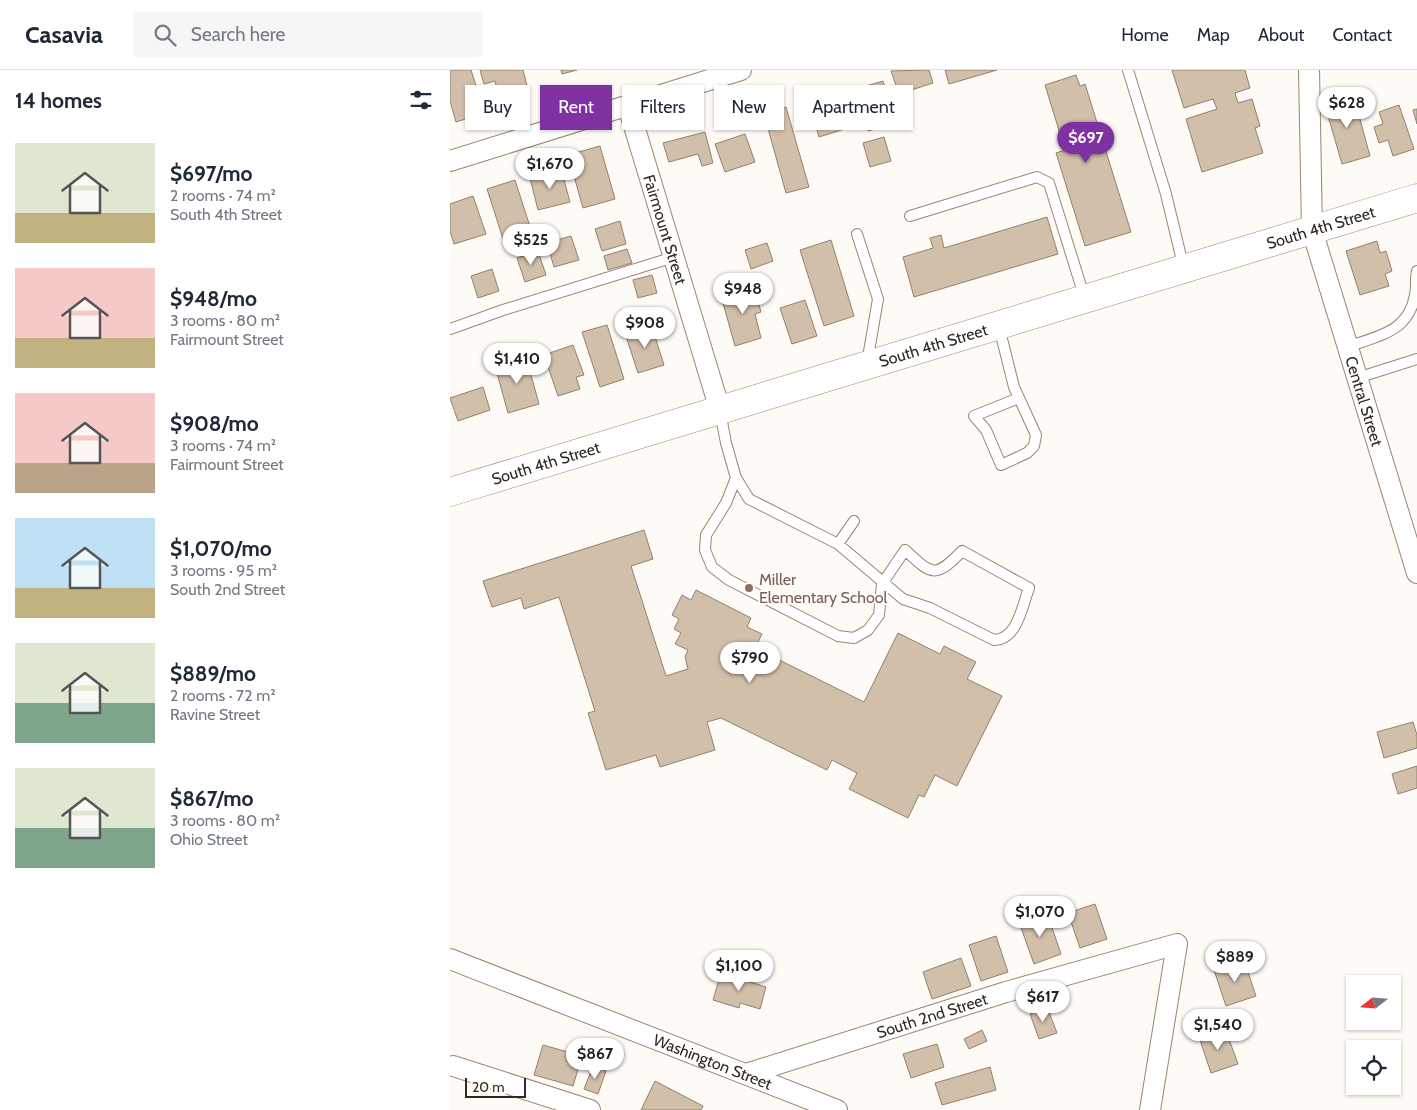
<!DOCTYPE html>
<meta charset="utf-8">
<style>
:root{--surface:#fff;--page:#f6f6f7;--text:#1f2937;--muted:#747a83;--line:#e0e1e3;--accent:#8031a1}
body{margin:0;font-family:Cabin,sans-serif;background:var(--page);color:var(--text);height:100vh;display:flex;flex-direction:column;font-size:19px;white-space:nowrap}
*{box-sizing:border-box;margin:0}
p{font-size:16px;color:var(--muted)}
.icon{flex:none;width:28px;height:28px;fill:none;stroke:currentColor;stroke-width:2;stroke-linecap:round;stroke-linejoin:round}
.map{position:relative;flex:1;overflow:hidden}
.sheet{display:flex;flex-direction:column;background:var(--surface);width:450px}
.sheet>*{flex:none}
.hud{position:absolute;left:15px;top:15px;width:475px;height:45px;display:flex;gap:10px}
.needle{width:32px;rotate:253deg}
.tools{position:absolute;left:896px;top:905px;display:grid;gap:10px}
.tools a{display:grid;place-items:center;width:55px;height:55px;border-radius:0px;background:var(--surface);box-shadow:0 1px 4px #0004;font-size:25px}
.scale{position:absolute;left:15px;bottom:12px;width:61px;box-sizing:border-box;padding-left:5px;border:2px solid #302921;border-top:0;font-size:14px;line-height:18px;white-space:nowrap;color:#302921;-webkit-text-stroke:4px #fefaf6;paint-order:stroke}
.price{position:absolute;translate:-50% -42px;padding:0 11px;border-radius:18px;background:#fff;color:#222;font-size:16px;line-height:32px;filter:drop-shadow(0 1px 2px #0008)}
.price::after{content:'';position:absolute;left:50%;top:30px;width:15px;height:11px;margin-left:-8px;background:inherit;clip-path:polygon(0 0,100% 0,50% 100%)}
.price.current{background:var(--accent);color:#fff}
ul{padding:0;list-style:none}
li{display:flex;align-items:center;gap:15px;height:125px;padding:0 15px}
li span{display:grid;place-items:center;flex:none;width:140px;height:100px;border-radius:0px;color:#555}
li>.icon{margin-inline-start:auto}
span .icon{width:60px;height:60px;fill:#fffc;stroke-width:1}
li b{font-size:21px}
h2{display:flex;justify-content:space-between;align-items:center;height:60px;padding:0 15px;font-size:21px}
.pill{padding:0 18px;border-radius:0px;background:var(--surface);box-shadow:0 1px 4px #0004;font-size:18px;line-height:45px}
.pill.current{background:var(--accent);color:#fff}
header{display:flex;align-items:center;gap:30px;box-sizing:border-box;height:70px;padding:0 25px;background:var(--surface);border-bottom:1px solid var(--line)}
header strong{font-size:24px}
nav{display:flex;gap:28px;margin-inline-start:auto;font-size:18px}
.search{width:350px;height:45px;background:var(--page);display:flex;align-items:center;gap:12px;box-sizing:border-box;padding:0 18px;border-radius:0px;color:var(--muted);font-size:19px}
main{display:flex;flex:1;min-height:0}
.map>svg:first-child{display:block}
.building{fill:#d2bfa9;stroke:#93816c}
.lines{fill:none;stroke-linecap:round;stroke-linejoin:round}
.lane-casing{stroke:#988671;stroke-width:12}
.street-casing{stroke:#988671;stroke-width:22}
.secondary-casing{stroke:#988671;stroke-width:29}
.lane{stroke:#fff;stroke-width:10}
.street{stroke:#fff;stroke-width:20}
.secondary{stroke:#fff;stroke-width:28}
.education-dot{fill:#8d6e63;stroke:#fefaf6;stroke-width:2}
.labels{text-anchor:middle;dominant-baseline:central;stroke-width:4;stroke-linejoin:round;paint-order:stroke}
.street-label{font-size:16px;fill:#302921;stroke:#fefaf6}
.education-label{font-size:16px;fill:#785e54;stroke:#fefaf6;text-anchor:start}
</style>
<header>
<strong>Casavia</strong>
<div class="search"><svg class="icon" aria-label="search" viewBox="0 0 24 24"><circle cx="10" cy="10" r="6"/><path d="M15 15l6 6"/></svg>Search here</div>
<nav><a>Home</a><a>Map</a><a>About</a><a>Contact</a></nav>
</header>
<main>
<section class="sheet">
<h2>14 homes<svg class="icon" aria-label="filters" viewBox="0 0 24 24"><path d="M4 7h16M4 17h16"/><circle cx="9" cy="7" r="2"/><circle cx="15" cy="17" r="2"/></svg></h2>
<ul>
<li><span style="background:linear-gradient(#dfe7d0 70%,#c2b280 0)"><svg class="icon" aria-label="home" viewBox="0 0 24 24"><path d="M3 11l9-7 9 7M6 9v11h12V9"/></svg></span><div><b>$697/mo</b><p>2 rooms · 74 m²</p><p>South 4th Street</p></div></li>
<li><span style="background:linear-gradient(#f6c9c9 70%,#c2b280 0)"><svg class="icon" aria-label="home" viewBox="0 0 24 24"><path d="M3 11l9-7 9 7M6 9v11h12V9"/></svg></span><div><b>$948/mo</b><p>3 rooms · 80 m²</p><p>Fairmount Street</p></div></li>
<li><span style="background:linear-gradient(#f6c9c9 70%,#b9a48a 0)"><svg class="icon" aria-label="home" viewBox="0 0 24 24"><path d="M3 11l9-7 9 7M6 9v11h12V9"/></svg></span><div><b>$908/mo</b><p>3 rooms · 74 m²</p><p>Fairmount Street</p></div></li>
<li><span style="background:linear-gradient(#bfe0f5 70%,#c2b280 0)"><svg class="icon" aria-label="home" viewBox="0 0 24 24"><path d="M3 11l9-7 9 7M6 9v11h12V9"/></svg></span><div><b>$1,070/mo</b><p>3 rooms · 95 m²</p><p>South 2nd Street</p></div></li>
<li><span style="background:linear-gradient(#dfe7d0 60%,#7fa58c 0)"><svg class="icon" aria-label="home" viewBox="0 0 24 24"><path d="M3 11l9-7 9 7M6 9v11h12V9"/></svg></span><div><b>$889/mo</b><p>2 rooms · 72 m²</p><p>Ravine Street</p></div></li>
<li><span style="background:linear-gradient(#dfe7d0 60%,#7fa58c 0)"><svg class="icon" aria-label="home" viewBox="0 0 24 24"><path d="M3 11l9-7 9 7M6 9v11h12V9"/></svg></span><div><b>$867/mo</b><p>3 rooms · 80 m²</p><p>Ohio Street</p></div></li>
</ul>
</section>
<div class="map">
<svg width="967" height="1040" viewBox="0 0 967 1040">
<rect width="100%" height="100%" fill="#fefaf6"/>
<path class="building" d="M0 0H21L35 43 6 52 0 31Z
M30 0H73L77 16 48 23 45 11 34 14Z
M111 0H127L112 4Z
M479 0 483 13 449 24 441 1Z
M495 0H547L499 14Z
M722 0H795L800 18 785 23 788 33 802 29 810 56 805 58 813 83 752 102 736 49 767 39 763 29 734 38Z
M626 5 630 16 635 14 681 162 635 176 606 83 615 80 595 15Z
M433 11 440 36 428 39 433 57 418 61 406 19Z
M903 24 920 86 892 94 874 32Z
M389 26 398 58 369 67 359 34Z
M949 35 964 79 943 86 938 70 929 73 924 57 933 54 929 42Z
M336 37 359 117 336 123 314 44Z
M967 39V54L963 40Z
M255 62 263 93 252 96 248 84 219 92 213 73Z
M295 64 305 92 275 102 265 74Z
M434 67 441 91 420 97 413 73Z
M150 76 165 129 133 138 118 85Z
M111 99 120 132 88 140 80 108Z
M65 110 83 166 55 175 37 119Z
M23 126 36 164 4 174 0 161V134Z
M597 147 608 184 464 227 453 187 483 178 480 168 491 165 494 178Z
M170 151 176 174 152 181 145 159Z
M121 166 129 190 104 197 97 173Z
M381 170 404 246 374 256 350 180Z
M927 171 930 183 936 181 942 201 935 204 939 216 910 225 896 181Z
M317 173 323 191 301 199 295 180Z
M177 179 182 193 158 200 154 186Z
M88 181 96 205 75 212 67 188Z
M42 199 49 221 28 228 21 206Z
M202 205 207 223 188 228 183 210Z
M304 217 311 242 305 244 311 268 285 276 271 226Z
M355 230 367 266 342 274 330 238Z
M201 254 214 295 188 303 175 263Z
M157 255 174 309 150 317 132 262Z
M123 275 134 305 126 307 130 319 108 326 94 285Z
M76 287 89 334 58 343 45 296Z
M33 317 40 340 8 351 0 328Z
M194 460 203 489 181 496 216 606 238 599 235 587 238 580 225 574 231 563 224 559 229 549 222 545 232 525 241 530 246 520 301 548 297 557 312 564 305 578 414 632 448 563 490 584 494 576 526 592 517 609 552 626 507 716 485 705 474 727 469 725 458 748 399 719 407 703 382 690 377 700 271 648 257 652 265 680 210 697 206 685 156 700 138 643 145 641 109 527 74 539 71 528 42 537 33 511Z
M963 652 967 665V678L934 688 927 662Z
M967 696V718L948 724 942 704Z
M645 834 657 869 630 878 618 843Z
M597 843 611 884 584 894 569 852Z
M546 866 558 902 531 911 519 875Z
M511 888 521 916 482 929 473 902Z
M794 890 806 926 776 936 764 900Z
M271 903 316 917 310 939 290 933 289 938 263 930Z
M597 937 607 963 589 969 580 944Z
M775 958 788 994 761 1003 749 967Z
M532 960 537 971 519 979 514 969Z
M487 974 494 997 461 1008 453 984Z
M93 975 132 986 123 1016 84 1005Z
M143 996 156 1001 148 1024 134 1019Z
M540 997 546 1020 492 1035 485 1013Z
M205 1011 253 1036 251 1040H191Z"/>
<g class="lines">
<defs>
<path id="lane" d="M678 0 716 124 734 199
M460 146 587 107 599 113 635 229
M407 164 428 229 417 293
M549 257 564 317 586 365 584 376 577 383 551 395 536 360 524 346 569 328
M0 259 53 240 224 187
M897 277C928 266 959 262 965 225 967 217 965 209 967 201
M907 308 967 289
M270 341 276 373 286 408 276 433 256 465 255 480 262 497 279 510 388 566 404 568 418 560 429 545 432 514 455 480C482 505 485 509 512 481L579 518C572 537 567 570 544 570L480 538 453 529 388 474 299 429 286 408
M388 474 404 451"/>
<g id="street">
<path id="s1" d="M859 0 862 160 967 503"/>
<path id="s2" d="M178 36 270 340"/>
<path d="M0 91 291 0"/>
<path id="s3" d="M0 889 387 1040"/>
<path d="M3 996 140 1040"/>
<path id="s4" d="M296 1004 556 922 727 874 700 1040"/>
</g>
<g id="secondary">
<path id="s5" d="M0 422 967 128"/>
</g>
</defs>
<use href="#lane" class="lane-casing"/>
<use href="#street" class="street-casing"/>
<use href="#secondary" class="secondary-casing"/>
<use href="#lane" class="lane"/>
<use href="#street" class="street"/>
<use href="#secondary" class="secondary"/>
</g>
<circle class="education-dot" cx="299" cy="518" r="5"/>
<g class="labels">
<g class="street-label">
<text stroke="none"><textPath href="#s5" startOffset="910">South 4th Street</textPath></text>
<text stroke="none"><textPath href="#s2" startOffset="129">Fairmount Street</textPath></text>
<text stroke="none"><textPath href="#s5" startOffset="505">South 4th Street</textPath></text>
<text stroke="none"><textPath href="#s1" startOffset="339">Central Street</textPath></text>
<text stroke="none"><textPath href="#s5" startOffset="100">South 4th Street</textPath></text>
<text stroke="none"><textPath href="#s4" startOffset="195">South 2nd Street</textPath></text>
<text stroke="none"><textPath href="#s3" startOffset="282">Washington Street</textPath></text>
</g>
<g class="education-label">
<text x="309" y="509">Miller<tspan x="309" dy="18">Elementary School</tspan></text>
</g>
</g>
</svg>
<div class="tools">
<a><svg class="needle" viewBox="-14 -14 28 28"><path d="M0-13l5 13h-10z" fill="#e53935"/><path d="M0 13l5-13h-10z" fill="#747a83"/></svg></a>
<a><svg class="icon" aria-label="locate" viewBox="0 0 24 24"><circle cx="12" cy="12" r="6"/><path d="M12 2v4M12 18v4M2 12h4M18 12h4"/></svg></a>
</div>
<div class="scale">20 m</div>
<b class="price" style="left:897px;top:59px">$628</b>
<b class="price current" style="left:636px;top:94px">$697</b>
<b class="price" style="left:100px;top:120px">$1,670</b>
<b class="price" style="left:81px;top:196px">$525</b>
<b class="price" style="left:293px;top:245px">$948</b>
<b class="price" style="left:195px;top:279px">$908</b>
<b class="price" style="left:67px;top:315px">$1,410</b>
<b class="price" style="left:300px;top:614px">$790</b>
<b class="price" style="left:590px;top:868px">$1,070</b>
<b class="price" style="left:785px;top:913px">$889</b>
<b class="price" style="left:289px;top:922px">$1,100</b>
<b class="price" style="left:593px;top:953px">$617</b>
<b class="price" style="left:768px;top:981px">$1,540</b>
<b class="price" style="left:145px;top:1010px">$867</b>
<div class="hud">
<a class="pill">Buy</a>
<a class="pill current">Rent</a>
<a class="pill">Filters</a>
<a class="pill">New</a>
<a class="pill">Apartment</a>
</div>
</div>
</main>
